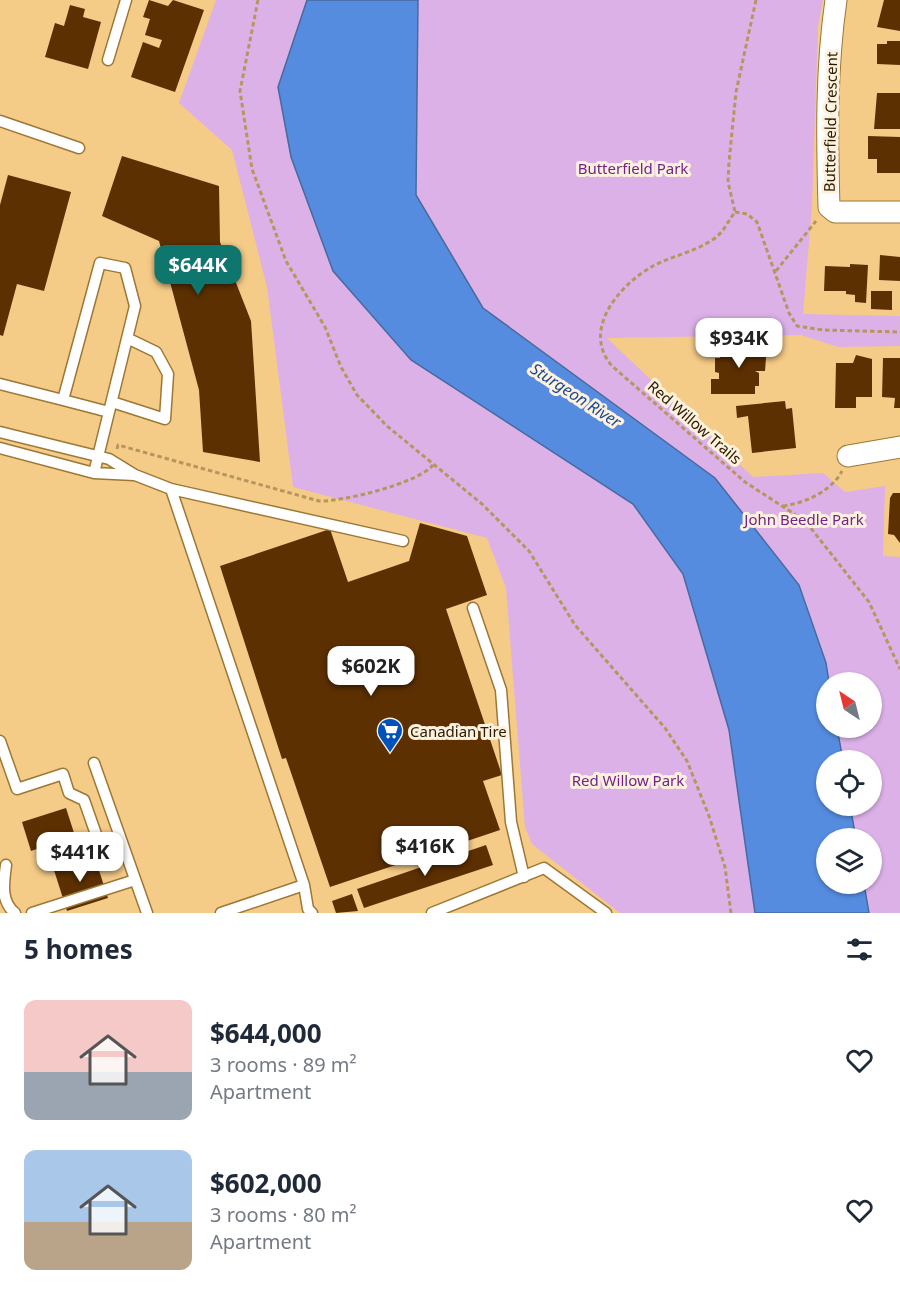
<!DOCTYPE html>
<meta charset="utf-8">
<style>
:root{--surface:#fff;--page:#f6f6f7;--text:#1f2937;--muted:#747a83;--accent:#0f766e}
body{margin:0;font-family:"Noto Sans",sans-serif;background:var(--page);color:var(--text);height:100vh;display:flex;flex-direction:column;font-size:22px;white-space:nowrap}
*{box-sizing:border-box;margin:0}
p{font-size:20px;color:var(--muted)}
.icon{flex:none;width:33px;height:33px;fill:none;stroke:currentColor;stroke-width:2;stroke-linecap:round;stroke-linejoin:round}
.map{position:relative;height:913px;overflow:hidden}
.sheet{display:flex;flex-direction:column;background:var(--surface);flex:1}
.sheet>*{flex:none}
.needle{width:39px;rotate:325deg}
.buttons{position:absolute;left:816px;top:672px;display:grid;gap:12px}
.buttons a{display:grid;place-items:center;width:66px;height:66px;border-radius:50%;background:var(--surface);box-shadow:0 2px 4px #0004;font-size:30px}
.price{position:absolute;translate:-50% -51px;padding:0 14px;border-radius:12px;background:#fff;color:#222;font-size:20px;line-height:39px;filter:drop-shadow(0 2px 3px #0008)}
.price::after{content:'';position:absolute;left:50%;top:36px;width:18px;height:14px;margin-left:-9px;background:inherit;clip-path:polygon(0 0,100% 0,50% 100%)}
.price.current{background:var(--accent);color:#fff}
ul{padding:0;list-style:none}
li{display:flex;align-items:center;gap:18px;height:150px;padding:0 24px}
li span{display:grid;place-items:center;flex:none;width:168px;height:120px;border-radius:12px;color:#555}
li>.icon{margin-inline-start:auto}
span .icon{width:72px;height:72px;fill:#fffc;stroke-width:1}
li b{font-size:26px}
h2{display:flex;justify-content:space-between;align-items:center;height:72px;padding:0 24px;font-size:26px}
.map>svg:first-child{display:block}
.green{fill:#dcb1e8}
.water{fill:#558ce0;stroke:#486a9d;stroke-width:1.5}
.building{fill:#5d3002}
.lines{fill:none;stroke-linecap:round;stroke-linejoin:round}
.lane-casing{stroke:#9e7734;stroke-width:13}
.street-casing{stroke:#9e7734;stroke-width:23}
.path{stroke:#b7955e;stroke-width:3;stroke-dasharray:4.5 3;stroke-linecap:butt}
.lane{stroke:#fff;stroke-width:10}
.street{stroke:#fff;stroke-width:21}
.labels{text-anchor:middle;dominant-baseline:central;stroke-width:6;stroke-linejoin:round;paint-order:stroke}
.street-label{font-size:15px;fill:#2a1a00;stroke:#fef2de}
.park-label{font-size:15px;fill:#742188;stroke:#fef2de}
.poi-label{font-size:15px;fill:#2a1a00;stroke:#fef2de;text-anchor:start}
.water-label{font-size:16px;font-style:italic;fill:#174a96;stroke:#fef2de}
</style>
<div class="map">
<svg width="900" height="913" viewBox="0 0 900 913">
<rect width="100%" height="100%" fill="#f5cb88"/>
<path class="green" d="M216 0H307L278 87 411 360 633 504 683 574 729 730 755 913H620L532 844 525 827 506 588 487 538 293 487 267 287 232 150 179 103Z
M418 0H823L818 26 812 206 803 314 900 316V346L838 347 801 335 607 338 753 477 823 473 845 492 885 486 883 556 900 557V913H869L864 884H872V838H856L850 806H872V760H843L837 728H872V682H829L826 663 799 585 715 478 483 308 416 195Z"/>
<path class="water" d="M307 0H418L416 195 483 308 715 478 799 585 826 663 829 682H826V728H837L843 760H826V806H850L856 838H826V884H864L869 913H755L729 730 683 574 633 504 411 360 333 271 291 157 278 87Z"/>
<path class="building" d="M149 0 168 6 173 0 204 10 175 92 131 77 143 42 159 48 162 40 145 35 150 19 143 17Z
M884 0H900V31L877 27Z
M70 5 85 9 83 17 101 22 88 69 45 57 55 23 64 26Z
M887 41H900V65L877 64V44H887Z
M877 93H900V129H874Z
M868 136 900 137V173H877V159H868Z
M122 156 219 186 220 242 251 321 260 462 203 452 199 390 159 241 102 216Z
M8 175 71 192 44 291 17 284 3 336 0 335V205Z
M880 255 900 257V281L879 280Z
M850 264 868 265 866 303 855 302V295L846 294V291H824L825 266 850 267Z
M871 291H892V310L871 309Z
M720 344H767L765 371H755L759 373V386H755V394H711V379H719V373L715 372V358H720Z
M856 355 872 359V397H856V408H835L836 363H853Z
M883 358H900V408H894L895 398 882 397Z
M785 401 786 409 792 408 796 448 752 453 748 416 737 418 736 406Z
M893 493H900V543L894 535 888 534 890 498Z
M420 523 467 536 487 595 446 609 502 775 483 781 500 830 330 887 286 758 282 759 220 566 330 529 348 582 409 561Z
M66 808 75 836 31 851 22 822Z
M486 845 493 865 364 908 357 889Z
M94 855 108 898 67 911 53 867Z
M352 894 358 911 336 913 332 901Z"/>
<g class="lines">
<defs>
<path id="lane" d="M108 60 126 0
M0 121 79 148
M0 384 63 400 100 263 125 268 135 306 94 473
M63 400 109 412
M112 402 165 419 168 374 156 352 129 339
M0 432 109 459 135 475 171 489 304 885 308 909 312 913
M0 448 94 473 134 475
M171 489 403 541
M473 608 501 690 511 822 524 877
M0 741 17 789 63 774 69 793 84 800 98 840
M94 763 147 913
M6 865C4 882 0 901 15 913
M32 913 135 880
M221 913 304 885
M432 913 544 868 606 913"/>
<path id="street" d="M836 0C826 69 827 137 829 207L835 212H900
M848 456 900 447"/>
</defs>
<use href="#lane" class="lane-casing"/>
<use href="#street" class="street-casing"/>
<path class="path" d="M258 0 240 91 252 169 286 261 325 327 341 367 357 395 387 426 482 504 529 551 575 625 665 728 687 761 709 816 725 867 731 913
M756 0 736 92 729 162 728 182 735 212C727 222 724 233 712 240 694 252 672 256 653 266 619 285 581 330 612 366L745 482 802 519 810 527 869 602 900 669
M735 212 747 214 757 222 789 313 797 326 823 330 900 332
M776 271 816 221
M117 449 118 445 319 501C342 502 419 483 433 465
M783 506C805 503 832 491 842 471"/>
<use href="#lane" class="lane"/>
<use href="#street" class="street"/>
</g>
<defs>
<symbol id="supermarket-pin" viewBox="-11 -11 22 30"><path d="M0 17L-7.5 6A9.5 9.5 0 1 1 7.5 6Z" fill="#0051bb" stroke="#fef2de"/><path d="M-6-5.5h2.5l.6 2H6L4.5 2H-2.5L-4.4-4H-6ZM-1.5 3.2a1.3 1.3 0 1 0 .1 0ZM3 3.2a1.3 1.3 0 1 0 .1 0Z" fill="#fff"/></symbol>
</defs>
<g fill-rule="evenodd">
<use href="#supermarket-pin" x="375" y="716" width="30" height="40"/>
</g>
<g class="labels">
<g class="street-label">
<text transform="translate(830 122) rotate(-89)">Butterfield Crescent</text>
<text transform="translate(695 422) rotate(41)">Red Willow Trails</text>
</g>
<g class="park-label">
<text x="633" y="168">Butterfield Park</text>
<text x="804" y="519">John Beedle Park</text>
<text x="628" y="780">Red Willow Park</text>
</g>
<g class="poi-label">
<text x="410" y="731">Canadian Tire</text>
</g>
<g class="water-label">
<text transform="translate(576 395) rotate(33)">Sturgeon River</text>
</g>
</g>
</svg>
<div class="buttons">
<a><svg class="needle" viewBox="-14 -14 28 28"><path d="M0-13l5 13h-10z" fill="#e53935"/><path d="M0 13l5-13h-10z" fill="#747a83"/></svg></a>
<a><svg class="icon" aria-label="locate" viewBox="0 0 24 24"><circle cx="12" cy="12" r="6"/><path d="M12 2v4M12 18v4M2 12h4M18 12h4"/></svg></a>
<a><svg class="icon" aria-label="layers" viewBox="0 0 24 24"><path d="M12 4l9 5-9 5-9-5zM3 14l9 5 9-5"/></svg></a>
</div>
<b class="price current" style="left:198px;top:296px">$644K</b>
<b class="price" style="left:739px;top:369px">$934K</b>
<b class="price" style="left:371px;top:697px">$602K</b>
<b class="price" style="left:425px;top:877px">$416K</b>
<b class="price" style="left:80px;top:883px">$441K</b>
</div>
<section class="sheet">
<h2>5 homes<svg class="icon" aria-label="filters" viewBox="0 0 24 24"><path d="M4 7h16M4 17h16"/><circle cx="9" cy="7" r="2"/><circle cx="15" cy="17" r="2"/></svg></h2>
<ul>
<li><span style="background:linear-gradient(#f6c9c9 60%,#9aa5b1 0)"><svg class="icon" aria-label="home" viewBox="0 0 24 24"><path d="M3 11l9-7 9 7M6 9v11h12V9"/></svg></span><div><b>$644,000</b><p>3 rooms · 89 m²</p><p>Apartment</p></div><svg class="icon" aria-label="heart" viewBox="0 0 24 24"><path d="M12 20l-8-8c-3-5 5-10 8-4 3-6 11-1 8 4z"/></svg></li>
<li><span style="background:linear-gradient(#a9c7e8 60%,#b9a48a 0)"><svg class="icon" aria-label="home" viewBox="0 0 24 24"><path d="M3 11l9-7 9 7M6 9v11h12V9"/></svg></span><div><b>$602,000</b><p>3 rooms · 80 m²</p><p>Apartment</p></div><svg class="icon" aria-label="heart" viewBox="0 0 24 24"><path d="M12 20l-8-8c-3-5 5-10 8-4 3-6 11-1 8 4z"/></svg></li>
</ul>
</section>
